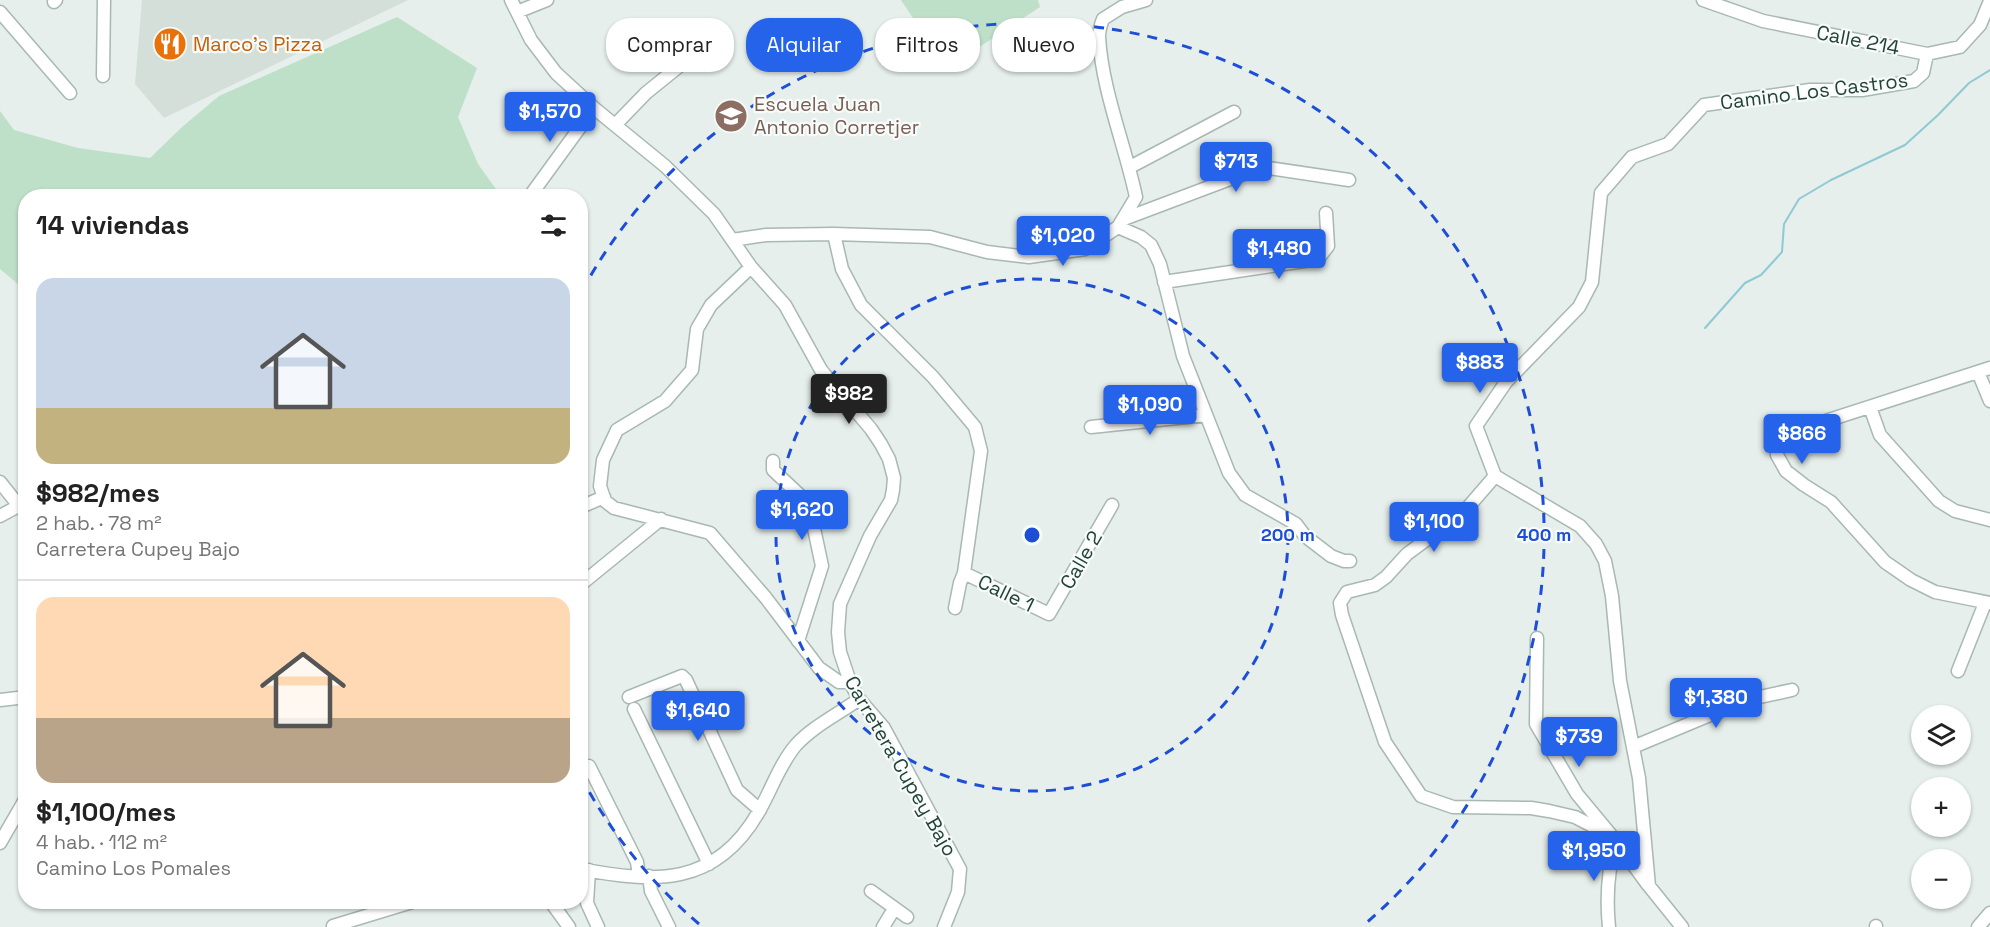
<!DOCTYPE html>
<html lang="es">
<meta charset="utf-8">
<style>
:root{--surface:#fff;--page:#f6f6f6;--text:#222;--muted:#767676;--line:#e0e0e0;--accent:#2563eb}
body{margin:0;font-family:"Space Grotesk",sans-serif;background:var(--page);color:var(--text);height:100vh;display:flex;flex-direction:column;font-size:22px;white-space:nowrap}
*{box-sizing:border-box;margin:0}
p{font-size:20px;color:var(--muted)}
.icon{flex:none;width:33px;height:33px;fill:none;stroke:currentColor;stroke-width:2;stroke-linecap:round;stroke-linejoin:round}
.map{position:relative;flex:1;overflow:hidden}
.details{position:absolute;left:18px;top:189px;width:570px;height:720px;display:flex;flex-direction:column;background:var(--surface);border-radius:24px;box-shadow:0 2px 4px #0004}
.details>*{flex:none}
.guide{position:absolute;left:606px;top:18px;width:570px;height:54px;display:flex;gap:12px}
.buttons{position:absolute;left:1911px;top:705px;display:grid;gap:12px}
.buttons a{display:grid;place-items:center;width:60px;height:60px;border-radius:50%;background:var(--surface);box-shadow:0 2px 4px #0004;font-size:30px}
.price{position:absolute;translate:-50% -51px;padding:0 14px;border-radius:6px;background:var(--accent);color:#fff;font-size:20px;line-height:39px;filter:drop-shadow(0 2px 3px #0008)}
.price::after{content:'';position:absolute;left:50%;top:36px;width:18px;height:14px;margin-left:-9px;background:inherit;clip-path:polygon(0 0,100% 0,50% 100%)}
.price.selected{background:#222;color:#fff}
ul{padding:0;list-style:none}
li{display:grid;align-content:center;gap:12px;height:318px;padding:0 18px}
li+li{border-top:2px solid var(--line)}
li span{display:grid;place-items:center;height:186px;border-radius:18px;color:#555}
li>.icon{margin-inline-start:auto}
span .icon{width:108px;height:108px;fill:#fffc;stroke-width:1}
li b{font-size:26px}
h2{display:flex;justify-content:space-between;align-items:center;height:72px;padding:0 18px;font-size:26px}
.tag{padding:0 21px;border-radius:24px;background:var(--surface);box-shadow:0 2px 4px #0004;font-size:21px;line-height:54px}
.tag.selected{background:var(--accent);color:#fff}
.map>svg:first-child{display:block}
.built{fill:#d4dfda}
.green{fill:#bfe0c8}
.lines{fill:none;stroke-linecap:round;stroke-linejoin:round}
.stream{stroke:#8ec9d4;stroke-width:2}
.minor-casing{stroke:#a8b8b2;stroke-width:15}
.minor{stroke:#fff;stroke-width:12}
.ring{fill:none;stroke:#1d4ed8;stroke-width:3;stroke-dasharray:10 8}
.labels{text-anchor:middle;dominant-baseline:central;stroke-width:4.5;stroke-linejoin:round;paint-order:stroke}
.street-label{font-size:20px;fill:#24423a;stroke:#f7fbf9}
.food-label{font-size:20px;fill:#c56008;stroke:#f7fbf9;text-anchor:start}
.education-label{font-size:20px;fill:#785e54;stroke:#f7fbf9;text-anchor:start}
.centre{fill:#1d4ed8;stroke:#f7fbf9;stroke-width:3}
.ring-label{font-size:18px;text-anchor:middle;font-weight:bold;fill:#1d4ed8;stroke:#f7fbf9;stroke-width:4.5;stroke-linejoin:round;paint-order:stroke}
</style>
<div class="map">
<svg width="1990" height="927" viewBox="0 0 1990 927">
<rect width="100%" height="100%" fill="#e6efeb"/>
<path class="built" d="M142 0H408L164 118 135 84Z"/>
<path class="green" d="M901 0H1038L1040 7 958 61 939 57Z
M397 17 477 68 458 117 478 164 501 196H26L25 290 0 269V111L14 130 78 148 150 158 182 127 219 96Z"/>
<g class="lines">
<path class="stream" d="M1705 328 1745 283 1761 275 1782 252 1784 224 1799 199 1831 180 1905 145 1938 115 1969 83 1990 70"/>
<defs>
<path id="minor" d="M511 0 531 40 556 73 594 108 665 166 714 214 751 267 785 305 821 370 871 429 881 444 889 459 894 478 893 490 891 500 870 536 840 604 838 632 840 652 850 682 859 699 884 728 960 869 958 892 944 927
M1703 0 1763 21 1927 54 1960 47 1980 25 1990 1
M54 2 56 0
M0 12 70 93
M517 12 547 0
M103 76 104 0
M615 125 646 93 693 55 714 48
M1130 167 1234 112
M530 196 594 108
M1124 219 1262 167 1349 180
M1118 227 1141 237 1151 245 1160 264 1183 356 1229 473 1245 495 1296 524 1305 536 1331 556 1344 561H1350
M834 234 842 269 861 305 933 377 975 427 981 451 964 573 960 583 955 608
M732 240 766 235 834 234 930 237 987 252 1029 257 1085 249 1118 227 1136 197C1125 145 1102 90 1099 37 1099 31 1101 24 1103 19L1122 7 1146 0
M751 267 711 305 697 329 692 370 665 401 617 430 603 460 600 486 605 501 614 508 710 533 766 598 819 668 839 682H850
M1164 282 1318 259 1328 246 1326 213
M1990 368 1779 436 1776 441 1777 455 1786 471 1804 485 1831 502 1885 562 1911 580 1935 592 1990 603
M1978 372 1990 401
M1870 407 1880 435 1939 501 1955 511 1990 520
M1091 427 1206 415
M773 461V470L806 501 812 519 822 566 798 641
M1495 476 1464 512 1407 554 1386 577 1375 585 1347 592 1340 603 1342 615 1385 742 1421 796 1453 807 1531 808 1549 811 1575 817 1612 836
M0 482 19 506
M580 509 583 506 604 497
M0 516 24 503
M964 573 1049 614 1112 505
M580 585 661 519
M1537 638 1536 724 1577 794 1616 841 1648 885
M1958 671 1985 603
M629 697 682 676 686 680 737 790 760 810
M0 700 26 697
M634 709 709 864
M1633 747 1746 700 1792 690
M589 766 637 862 639 876
M0 843 26 798
M580 869C655 883 715 887 758 813 771 791 779 765 796 745 813 726 839 714 859 699
M589 870 587 903 598 927
M649 876 651 891 669 927
M871 891 907 917
M551 902 569 927
M333 926 412 902
M1876 926V927
M883 927 894 909
M1609 927C1606 898 1608 869 1616 841
M1682 927 1649 886 1639 778 1620 681 1612 596 1605 561 1596 544 1580 526 1495 476 1476 426 1506 382 1579 307 1592 282 1601 193 1632 157 1668 144 1704 105 1810 90H1862L1914 81 1923 73 1927 54
M1978 927 1990 913"/>
</defs>
<use href="#minor" class="minor-casing"/>
<use href="#minor" class="minor"/>
</g>
<g class="ring">
<circle cx="1032" cy="535" r="256"/>
<path d="M699 924A512 512 0 0 1 582 779M582 291A512 512 0 1 1 1365 924"/>
</g>
<defs>
<symbol id="restaurant-disc" viewBox="-11 -11 22 22"><circle r="9.5" fill="#e8710a" stroke="#f7fbf9"/><path d="M-5-6h1v4h1v-4h1v4h1v-4h1v5L-1.5 .5V6h-2V.5L-5-1ZM5-6V6H3V1.5H1.5Q1.5-4 5-6Z" fill="#fff"/></symbol>
<symbol id="school-disc" viewBox="-11 -11 22 22"><circle r="9.5" fill="#8d6e63" stroke="#f7fbf9"/><path d="M0-5L7-2L0 1L-7-2ZM-4 1L0 2.5L4 1V4Q0 6-4 4Z" fill="#fff"/></symbol>
</defs>
<g fill-rule="evenodd">
<use href="#restaurant-disc" x="151" y="25" width="38" height="38"/>
<use href="#school-disc" x="712" y="97" width="38" height="38"/>
</g>
<g class="labels">
<g class="street-label">
<text transform="translate(1858 40) rotate(11)">Calle 214</text>
<text transform="translate(1814 91) rotate(-7)">Camino Los Castros</text>
<text transform="translate(1081 560) rotate(-60)">Calle 2</text>
<text transform="translate(1006 593) rotate(26)">Calle 1</text>
<text transform="translate(901 766) rotate(60)">Carretera Cupey Bajo</text>
</g>
<g class="food-label">
<text x="193" y="44">Marco's Pizza</text>
</g>
<g class="education-label">
<text x="754" y="104">Escuela Juan<tspan x="754" dy="23">Antonio Corretjer</tspan></text>
</g>
</g>
<circle cx="1032" cy="535" r="9" class="centre"/>
<g class="ring-label">
<text x="1288" y="541">200 m</text>
<text x="1544" y="541">400 m</text>
</g>
</svg>
<div class="buttons">
<a><svg class="icon" aria-label="layers" viewBox="0 0 24 24"><path d="M12 4l9 5-9 5-9-5zM3 14l9 5 9-5"/></svg></a>
<a>+</a>
<a>−</a>
</div>
<b class="price" style="left:550px;top:143px">$1,570</b>
<b class="price" style="left:1236px;top:193px">$713</b>
<b class="price" style="left:1063px;top:267px">$1,020</b>
<b class="price" style="left:1279px;top:280px">$1,480</b>
<b class="price" style="left:1480px;top:394px">$883</b>
<b class="price selected" style="left:849px;top:425px">$982</b>
<b class="price" style="left:1150px;top:436px">$1,090</b>
<b class="price" style="left:1802px;top:465px">$866</b>
<b class="price" style="left:802px;top:541px">$1,620</b>
<b class="price" style="left:1434px;top:553px">$1,100</b>
<b class="price" style="left:1716px;top:729px">$1,380</b>
<b class="price" style="left:698px;top:742px">$1,640</b>
<b class="price" style="left:1579px;top:768px">$739</b>
<b class="price" style="left:1594px;top:882px">$1,950</b>
<div class="guide">
<a class="tag">Comprar</a>
<a class="tag selected">Alquilar</a>
<a class="tag">Filtros</a>
<a class="tag">Nuevo</a>
</div>
<section class="details">
<h2>14 viviendas<svg class="icon" aria-label="filters" viewBox="0 0 24 24"><path d="M4 7h16M4 17h16"/><circle cx="9" cy="7" r="2"/><circle cx="15" cy="17" r="2"/></svg></h2>
<ul>
<li><span style="background:linear-gradient(#c9d6e8 70%,#c2b280 0)"><svg class="icon" aria-label="home" viewBox="0 0 24 24"><path d="M3 11l9-7 9 7M6 9v11h12V9"/></svg></span><div><b>$982/mes</b><p>2 hab. · 78 m²</p><p>Carretera Cupey Bajo</p></div></li>
<li><span style="background:linear-gradient(#ffd9b3 65%,#b9a48a 0)"><svg class="icon" aria-label="home" viewBox="0 0 24 24"><path d="M3 11l9-7 9 7M6 9v11h12V9"/></svg></span><div><b>$1,100/mes</b><p>4 hab. · 112 m²</p><p>Camino Los Pomales</p></div></li>
</ul>
</section>
</div>
